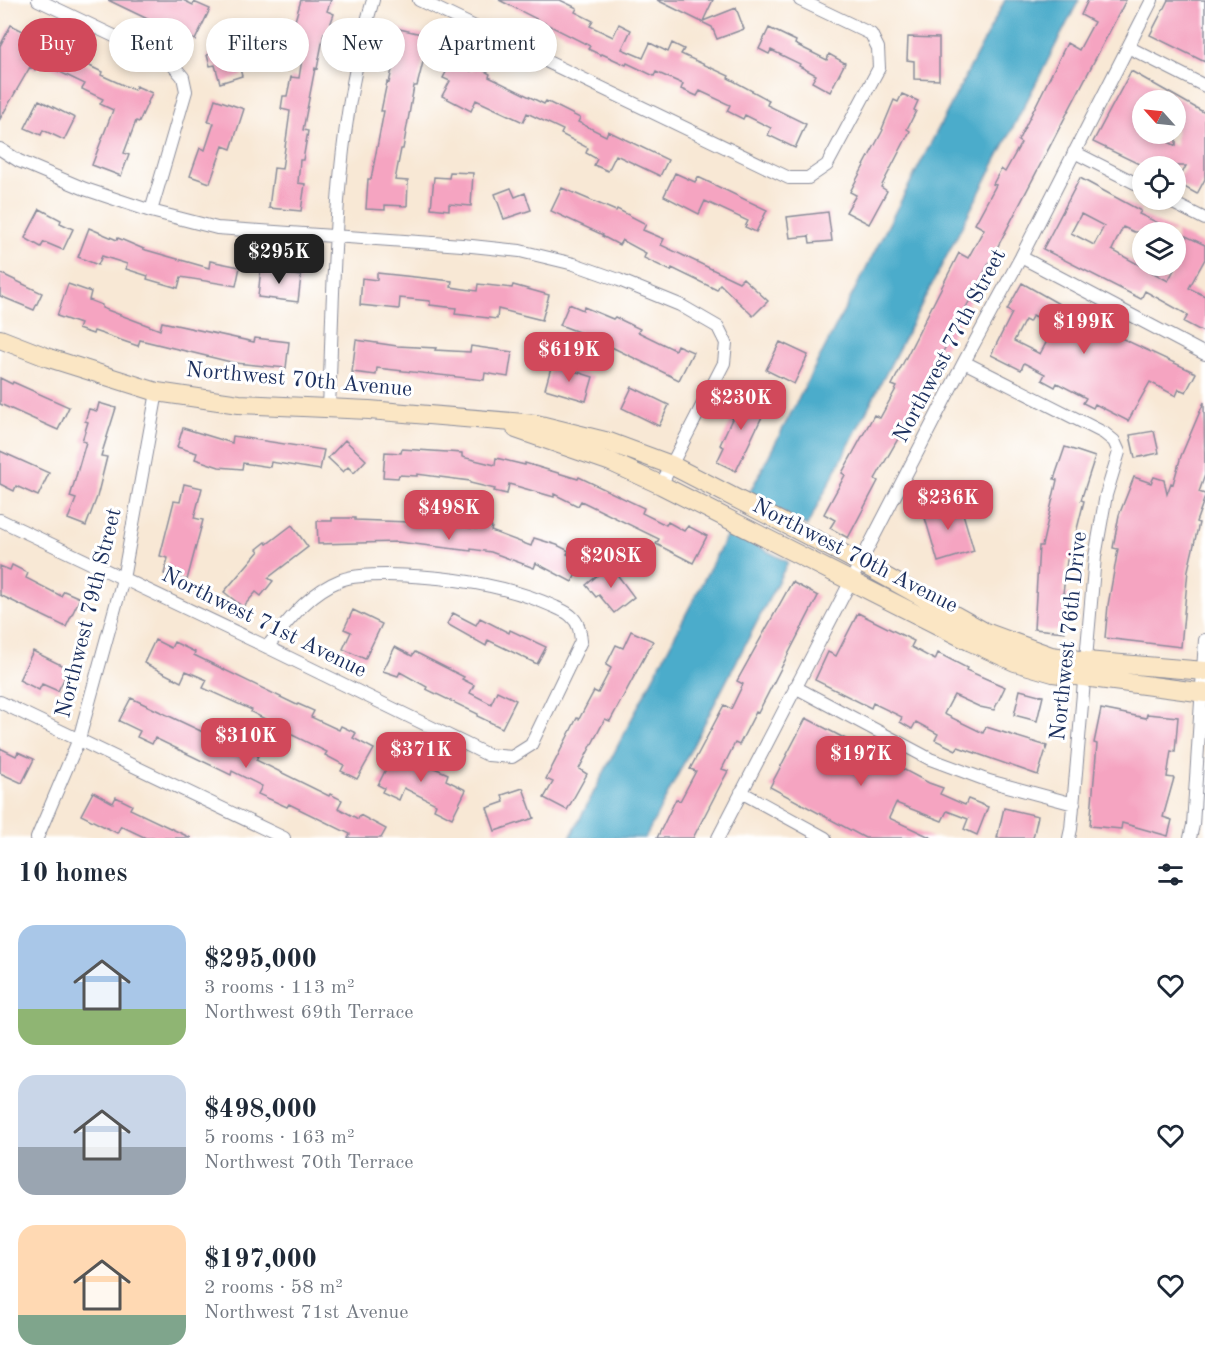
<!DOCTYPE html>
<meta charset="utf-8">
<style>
:root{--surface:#fff;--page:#f6f6f7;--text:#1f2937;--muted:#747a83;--accent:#d1495b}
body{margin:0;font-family:"Old Standard TT",serif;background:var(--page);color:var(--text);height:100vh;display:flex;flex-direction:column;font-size:22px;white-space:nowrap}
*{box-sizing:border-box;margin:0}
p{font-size:20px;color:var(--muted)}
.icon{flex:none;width:33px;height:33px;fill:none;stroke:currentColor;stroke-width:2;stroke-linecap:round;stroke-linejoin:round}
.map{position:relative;height:838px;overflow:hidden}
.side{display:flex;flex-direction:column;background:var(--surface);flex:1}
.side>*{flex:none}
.top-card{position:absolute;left:18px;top:18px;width:600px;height:54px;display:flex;gap:12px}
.needle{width:39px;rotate:297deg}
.tools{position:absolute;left:1132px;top:90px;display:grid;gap:12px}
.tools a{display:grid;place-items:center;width:54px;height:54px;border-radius:50%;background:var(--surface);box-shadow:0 3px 9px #0003;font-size:30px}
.price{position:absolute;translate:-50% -51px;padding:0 14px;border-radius:12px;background:var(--accent);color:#fff;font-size:20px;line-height:39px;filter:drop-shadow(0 2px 3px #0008)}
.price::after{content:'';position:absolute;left:50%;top:36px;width:18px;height:14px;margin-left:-9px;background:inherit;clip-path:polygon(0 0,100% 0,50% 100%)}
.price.selected{background:#222;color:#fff}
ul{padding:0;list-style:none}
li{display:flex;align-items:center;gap:18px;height:150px;padding:0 18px}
li span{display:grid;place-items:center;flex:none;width:168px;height:120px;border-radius:18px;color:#555}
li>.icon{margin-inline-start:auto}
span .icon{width:72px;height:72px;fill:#fffc;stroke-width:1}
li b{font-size:26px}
h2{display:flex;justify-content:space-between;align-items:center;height:72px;padding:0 18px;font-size:26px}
.chip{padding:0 21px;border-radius:27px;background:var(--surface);box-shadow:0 3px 9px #0003;font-size:21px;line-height:54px}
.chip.selected{background:var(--accent);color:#fff}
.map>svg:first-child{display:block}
.water{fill:#4caccb;stroke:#346e94;stroke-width:1.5}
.building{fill:#f5a4c1;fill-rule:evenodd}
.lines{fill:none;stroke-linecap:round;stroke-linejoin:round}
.street-casing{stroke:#8a8c9a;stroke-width:14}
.secondary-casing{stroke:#8a8c9a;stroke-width:20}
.street{stroke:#fff;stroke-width:12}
.secondary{stroke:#fbe6c4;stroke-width:18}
.labels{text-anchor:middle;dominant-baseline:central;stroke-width:6;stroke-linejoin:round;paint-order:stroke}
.street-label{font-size:22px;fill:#1b2f5e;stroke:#fff}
</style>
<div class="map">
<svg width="1205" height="838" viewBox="0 0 1205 838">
<rect width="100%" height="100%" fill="#fff"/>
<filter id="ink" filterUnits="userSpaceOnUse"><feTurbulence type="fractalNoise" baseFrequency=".0167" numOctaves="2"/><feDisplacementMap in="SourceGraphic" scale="12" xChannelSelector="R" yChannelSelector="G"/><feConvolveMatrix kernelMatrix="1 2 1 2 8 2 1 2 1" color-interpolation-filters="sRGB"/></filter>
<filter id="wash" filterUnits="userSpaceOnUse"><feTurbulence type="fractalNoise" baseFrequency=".008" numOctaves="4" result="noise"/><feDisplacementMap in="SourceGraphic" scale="24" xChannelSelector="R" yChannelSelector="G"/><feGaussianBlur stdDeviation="1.35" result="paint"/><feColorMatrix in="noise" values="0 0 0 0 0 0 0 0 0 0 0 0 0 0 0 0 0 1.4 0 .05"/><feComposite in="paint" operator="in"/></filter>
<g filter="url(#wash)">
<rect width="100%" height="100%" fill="#f8e8d5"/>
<path class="water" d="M1005 0H1079L807 526 749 494Z
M729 531 788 562 645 838H570Z"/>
<g id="blocks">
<path class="building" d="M108 0H183L193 5 194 2 210 9 195 40 175 31 173 35 161 29 162 26Z
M301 0H331L327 11 334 14 327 34 324 33 317 69 315 68 303 130 308 131 303 160H300L298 183 305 184 301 211 269 208 274 168 282 169 289 119 290 111 281 109 283 96H287L291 77 299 78 303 53 294 52 299 25 294 24Z
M499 0H560L577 8 575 12 593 21 590 26 613 37 619 24 631 30 622 49 643 58 650 43 668 52 672 43 684 49 681 54 729 76 728 78 769 100 767 105 806 124 795 148 768 135 771 128 745 115 743 119 727 111 730 105 700 91 697 96 681 89 683 84 656 72 654 76 627 63 626 65 602 54 601 55 588 49 590 46Z
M657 0H713L703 21 736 8 744 29 717 39 712 27Z
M1088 0H1126L934 369 918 404 875 479 878 481 848 538 830 528 835 520 824 514 845 475 842 473 874 415 880 418 897 387 892 385 959 253 968 258 984 229 975 224 996 185 993 184 1001 169 1005 172 1021 143 1018 141 1067 43 1079 50 1094 22 1081 15Z
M1168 0H1205V62L1150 35Z
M11 25 31 35 29 40 64 57 65 54 102 72 101 75 134 90 136 86 152 93 139 122 136 121 124 153 129 155 121 176 92 165 113 110 100 104 103 99 82 89 85 84 39 62 35 70 30 67 0 119V46Z
M395 28 426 35 422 54H425L417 86H414L403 149H401L395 180 408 181 407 206 385 205V210L366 209 368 179H371L384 111H381L387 82 389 83 397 48 391 47Z
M769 28 796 41 795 44 827 60 829 54 845 63 830 92 812 82 816 75 799 66 800 64 771 50 769 54 759 49Z
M908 37 939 38V80L914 79V61L907 60Z
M228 49 233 64 238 62 242 76 220 83 215 65 210 66 207 55Z
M452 61 471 71 474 65 490 74 489 77 544 104 546 101 580 118 578 122 606 136 608 131 668 160 660 176 616 155 608 171 594 165 597 159 586 153 588 148 561 134 563 130 527 113 523 122 476 100 471 111 442 96 450 81 443 78Z
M1131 71 1205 113V179L1197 194 1177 183 1186 166H1143L1093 142ZM1143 100H1176V146L1154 134H1143Z
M902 94 918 101 914 110 916 111 907 129 910 131 881 187 887 191 869 224 846 212 856 195 850 192 883 130 882 129 894 100 898 102Z
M215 99 244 109 231 149 223 146 210 183 190 176 200 148 205 150 214 123 208 122Z
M39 100 75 118 64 140 43 130 41 135 25 128Z
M450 172 473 173 471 206 449 204V210L431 208 434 177 449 178Z
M675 173 695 182 698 177 767 210 756 232 745 227 748 221 705 201 699 214 664 196Z
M1080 178 1141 211 1139 214 1205 245V259L1189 288 1205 296V333L1184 322 1188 315 1145 291 1141 299 1043 249ZM1081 214 1104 226 1094 245 1071 233ZM1123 227 1134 232H1176V266L1168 281 1112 250Z
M511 188 515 197 525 193 531 210 504 219 495 194Z
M562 188 616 211 617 209 646 224 643 230 664 239 661 245 739 282 743 278 768 301 753 316 720 284 717 290 672 268 671 271 644 258 646 253 622 240 619 245 602 236 603 235 551 211Z
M40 209 61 220 60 223 73 229 63 250 44 242 41 247 25 238Z
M828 212 832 241 810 243 809 236 790 238 787 217Z
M89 228 117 240 118 238 146 250 209 268 210 261 240 267 236 286 181 277 178 288 147 279 148 276 126 269 127 264 102 256 98 265 78 257Z
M261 267 278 268 277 273 301 276 298 302 258 297Z
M0 273 42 293 34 310 0 296Z
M377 273 452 281 451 287 477 291 478 284 512 288 513 285 549 295 542 320 498 309 497 319 455 314 456 308 430 305V301L400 298 399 309 360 305 362 278 377 280Z
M1022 283 1101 328 1102 325 1123 335 1121 338 1196 373 1186 392 1179 389 1176 396 1150 382 1128 421 1095 404 1093 408 1083 403 1086 398 1057 383 1055 387 1042 380 1045 374 1024 363 1021 370 991 355 1012 313 1007 310ZM1033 315 1055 326 1040 354 1014 341 1025 320 1029 322Z
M68 284 91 292 89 300 102 305V308L160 330 162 322 254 342 255 338 289 342 286 368 235 363 140 340 138 346 94 331 93 334 78 329 80 324 57 316Z
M569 304 583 310 584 307 613 319 615 317 640 329 638 332 675 350 677 345 693 352 679 380 589 336 560 325Z
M356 340 397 346 436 348 435 350 470 352 471 346 512 352 508 377 485 373 484 380 377 368 376 375 352 372Z
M780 342 808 355 794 384 766 370Z
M552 364 593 377 586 401 545 389Z
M0 378 12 384 13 382 69 407 58 430 0 404Z
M632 387 669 405 659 426 622 408Z
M744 393 768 404 736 471 717 462 724 447 720 445Z
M1204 402 1205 475 1199 492 1205 494V497L1196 522 1199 523 1188 570 1181 647 1105 638 1108 605 1118 549 1113 548 1119 515 1134 477 1151 483 1154 477 1164 480 1167 494 1171 483 1173 484 1181 456Z
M99 403 116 408 101 456 107 457 97 497 86 526 68 519 76 499 70 497 86 442 82 441 88 422 85 421 89 409 97 411Z
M183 428 232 443 233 436 324 450 320 470 271 462 270 467 243 463 242 469 219 467 195 459 197 453 177 447Z
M1154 431 1159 453 1135 458 1130 435Z
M345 440 366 460 354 473 348 467 343 472 328 458Z
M1065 447 1095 457 1081 500 1084 501 1072 549 1073 550 1072 560H1067L1063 594H1069L1065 632 1034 629 1039 546H1042L1057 480 1054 479Z
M402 449 462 453V457L495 465 496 458 525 465V463L578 479 579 477 644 508 642 513 666 525 668 522 684 531 688 526 707 536 693 563 656 544 659 539 581 501 578 506 554 494V497L509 484 507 494 494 491 495 489 470 483V481L417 474V476L399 475 398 478 383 477 385 452 401 453Z
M0 451 49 473 38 496 16 486 14 491 0 484Z
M184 484 202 488 194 518 203 520 187 580 164 574 168 558 160 556 174 501 180 502Z
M959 500 974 551 938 562 923 511Z
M332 518H355V520L409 522 410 520 422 522V518L442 520 441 523 477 529 478 524 492 527 491 531 531 546 534 538 557 545 569 551 567 554 582 562 572 582 536 563 534 568 491 552 471 549V551L398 542 318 544 317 521H332Z
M292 525 308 547 268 578 273 581 261 596 256 592 243 607 224 592 259 551 257 549 266 542 267 544Z
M12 565 28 573 26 578 61 596 64 591 80 598 66 627 0 595V566L10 570Z
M610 565 634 597 614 613 599 595 596 597 586 585Z
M792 582 818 596 758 713 756 712 739 745 735 743 722 769 728 771 721 784 693 838H657L676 799 680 801 696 771 690 769 724 705 731 709 743 684 737 681Z
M353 610 382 624 365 659 343 649 351 632 344 629Z
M453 613 476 625 480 618 509 633 510 630 546 647 537 664 488 640 486 646 447 624Z
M858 613 914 641 911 647 935 660 938 653 967 668 966 670 1005 687 994 710 980 707 954 695 944 714 983 733 986 727 1047 746 1038 775 958 747 956 750 935 740 938 734 916 722 912 729 900 722 902 717 873 703 871 708 815 680 828 652 836 656Z
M631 631 653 641 610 721 605 719 579 769 587 774 567 810 544 798 553 782 546 779 577 718 579 719 594 691 598 693 611 668 606 665 616 645 623 648Z
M155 640 171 648 174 642 195 652 194 655 297 705 298 704 314 711 311 717 339 730 341 726 356 733 353 738 374 749 357 779 341 771 344 765 325 755 327 752 284 731 285 729 251 712 252 710 203 688 207 680 186 671 181 682 144 663Z
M395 647 412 656 415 652 464 677 462 679 474 685 470 693 491 704 497 691 516 700 502 728 477 716 478 714 426 689 427 687 400 672 398 676 383 671Z
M33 651 69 669 58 691 42 684 39 690 19 680Z
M1020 690 1043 696 1037 721 1014 715Z
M131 698 245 752 249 744 261 750 256 760 329 796 330 794 342 800 338 808 358 819 360 815 386 829 381 838H348L350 834 289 804 287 807 258 794 262 786 232 771 231 775 155 738 152 744 137 737 140 731 119 721Z
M1101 709 1146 718 1147 714 1178 717 1175 752 1171 751 1167 777 1174 778 1163 817 1172 820 1168 836 1122 823 1121 829 1090 826 1097 744 1094 743Z
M806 718 929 783 943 788 940 794 965 805 968 799 988 807 977 835 964 829 968 819 947 811 942 821 896 803 889 818 932 838H865L770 787Z
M0 748 16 756 18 752 34 759 22 783 0 773Z
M395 751 448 774 446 780 466 790 452 818 434 809 436 804 404 788 399 800 382 792 384 788 378 785Z
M523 788 534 818 495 831 487 808 504 802 502 795Z
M93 792 113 803 116 797 132 805 130 809 191 838H146L121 826 117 833 81 815Z
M1004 808 1038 816 1033 838H997Z"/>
</g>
</g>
<g filter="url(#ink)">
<use href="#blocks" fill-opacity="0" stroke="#8a8c9a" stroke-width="1.5"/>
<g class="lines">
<defs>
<path id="street" d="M38 0 171 63 183 77 186 91 151 211
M419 0 789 178H808L827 165 879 68 878 48 871 34 800 0
M1128 47 1205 86
M0 149 19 161 85 189 151 211 217 228 462 245 520 251 574 264 619 280 680 305 718 327 726 343 724 363 661 485
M1074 152 1143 187
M1167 200 1205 219
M1021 257 1205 354
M964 362 1104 433 1114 441 1119 452 1106 495 1095 557 1071 829 1069 838
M329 409C334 272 333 132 373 0
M0 520 267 647 488 755 512 757 531 745 581 641C580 631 579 623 571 616 567 612 561 610 555 607 503 583 443 576 386 575 372 575 354 575 341 580 308 593 289 620 267 647
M795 687 930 759 989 781 1074 804
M0 702 284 838
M741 792 825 838
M37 838 79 739 123 579 157 392
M718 838 964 362 1021 257 1152 0
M1190 838 1193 825 1205 640"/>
<path id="secondary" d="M0 339 49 358 157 392 239 404 369 410 536 424 609 442 671 465 861 563 985 632 1051 656 1086 661 1205 671
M516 429 611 462 661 485 971 642 1015 662 1053 673 1205 693"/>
</defs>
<use href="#street" class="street-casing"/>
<use href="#secondary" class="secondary-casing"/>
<use href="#street" class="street"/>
<use href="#secondary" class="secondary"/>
</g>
</g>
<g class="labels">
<g class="street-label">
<text transform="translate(950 346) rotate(-62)">Northwest 77th Street</text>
<text transform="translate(299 380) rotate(5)">Northwest 70th Avenue</text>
<text transform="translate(855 556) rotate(27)">Northwest 70th Avenue</text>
<text transform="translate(89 613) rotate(-76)">Northwest 79th Street</text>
<text transform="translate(264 623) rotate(26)">Northwest 71st Avenue</text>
<text transform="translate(1069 636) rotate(-84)">Northwest 76th Drive</text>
</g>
</g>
</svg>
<div class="tools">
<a><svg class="needle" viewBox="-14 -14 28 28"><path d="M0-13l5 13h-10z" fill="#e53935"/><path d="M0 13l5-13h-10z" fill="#747a83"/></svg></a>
<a><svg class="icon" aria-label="locate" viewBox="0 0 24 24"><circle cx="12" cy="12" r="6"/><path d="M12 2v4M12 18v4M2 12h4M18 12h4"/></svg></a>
<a><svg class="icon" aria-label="layers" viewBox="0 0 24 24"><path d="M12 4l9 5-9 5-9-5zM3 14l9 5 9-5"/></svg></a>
</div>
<b class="price selected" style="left:279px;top:285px">$295K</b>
<b class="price" style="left:1084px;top:355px">$199K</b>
<b class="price" style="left:569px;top:383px">$619K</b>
<b class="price" style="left:741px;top:431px">$230K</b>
<b class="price" style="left:948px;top:531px">$236K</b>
<b class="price" style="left:449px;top:541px">$498K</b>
<b class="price" style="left:611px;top:589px">$208K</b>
<b class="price" style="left:246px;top:769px">$310K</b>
<b class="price" style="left:421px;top:783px">$371K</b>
<b class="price" style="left:861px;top:787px">$197K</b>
<div class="top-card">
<a class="chip selected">Buy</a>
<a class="chip">Rent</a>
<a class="chip">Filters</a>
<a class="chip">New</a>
<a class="chip">Apartment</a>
</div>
</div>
<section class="side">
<h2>10 homes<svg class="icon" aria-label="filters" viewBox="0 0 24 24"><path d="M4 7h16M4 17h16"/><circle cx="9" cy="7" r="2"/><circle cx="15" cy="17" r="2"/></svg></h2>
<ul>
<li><span style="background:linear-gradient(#a9c7e8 70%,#8fb573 0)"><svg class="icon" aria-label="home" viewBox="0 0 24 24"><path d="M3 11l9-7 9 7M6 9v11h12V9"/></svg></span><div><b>$295,000</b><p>3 rooms · 113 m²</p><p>Northwest 69th Terrace</p></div><svg class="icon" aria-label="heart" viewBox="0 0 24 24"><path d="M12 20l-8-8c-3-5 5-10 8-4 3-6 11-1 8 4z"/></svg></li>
<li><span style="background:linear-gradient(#c9d6e8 60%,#9aa5b1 0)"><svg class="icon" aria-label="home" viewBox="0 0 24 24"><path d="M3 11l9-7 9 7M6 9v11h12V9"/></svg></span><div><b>$498,000</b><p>5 rooms · 163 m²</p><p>Northwest 70th Terrace</p></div><svg class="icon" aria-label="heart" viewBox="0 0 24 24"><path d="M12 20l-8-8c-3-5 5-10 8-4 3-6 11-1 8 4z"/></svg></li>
<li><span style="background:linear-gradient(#ffd9b3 75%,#7fa58c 0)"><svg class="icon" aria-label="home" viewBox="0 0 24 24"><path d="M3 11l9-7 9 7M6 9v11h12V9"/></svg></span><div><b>$197,000</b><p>2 rooms · 58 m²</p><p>Northwest 71st Avenue</p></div><svg class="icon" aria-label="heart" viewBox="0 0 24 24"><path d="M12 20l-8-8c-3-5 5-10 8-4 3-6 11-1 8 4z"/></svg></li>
</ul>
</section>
